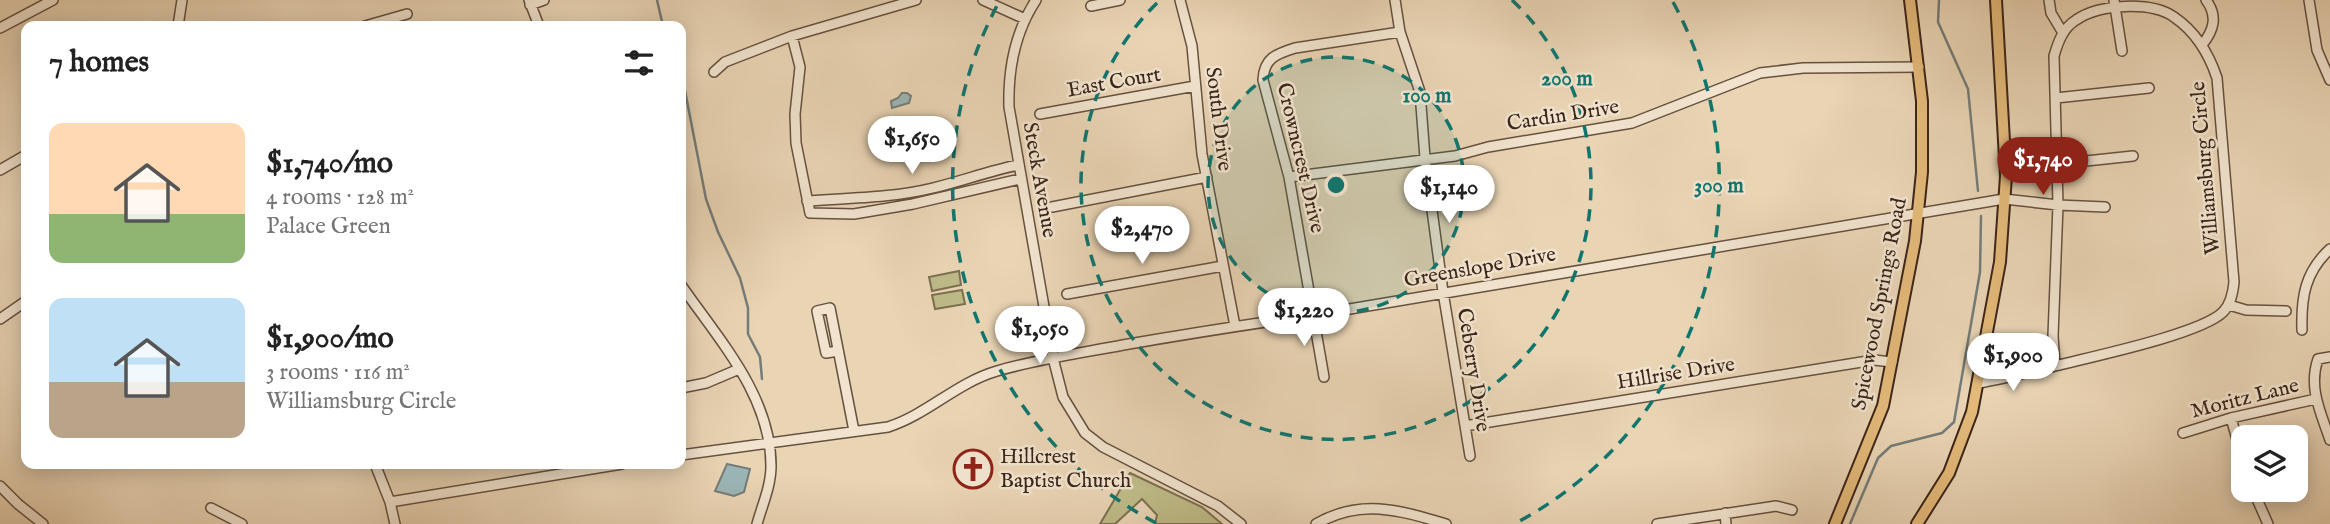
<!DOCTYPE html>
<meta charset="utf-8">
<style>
:root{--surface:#fff;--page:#f2f2f2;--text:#222;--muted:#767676;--accent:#8f2418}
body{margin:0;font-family:"IM FELL English",serif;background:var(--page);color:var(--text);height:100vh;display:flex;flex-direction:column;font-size:26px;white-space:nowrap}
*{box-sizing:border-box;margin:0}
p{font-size:23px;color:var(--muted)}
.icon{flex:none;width:38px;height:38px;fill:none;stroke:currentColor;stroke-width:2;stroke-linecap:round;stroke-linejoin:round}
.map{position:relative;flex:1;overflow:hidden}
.panel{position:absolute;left:21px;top:21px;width:665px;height:448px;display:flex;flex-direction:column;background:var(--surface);border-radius:14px;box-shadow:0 4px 18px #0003}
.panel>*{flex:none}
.tools{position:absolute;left:2231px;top:425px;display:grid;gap:14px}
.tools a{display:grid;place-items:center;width:77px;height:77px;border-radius:14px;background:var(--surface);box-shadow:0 4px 18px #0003;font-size:35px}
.price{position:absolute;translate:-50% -60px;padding:0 16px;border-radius:24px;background:#fff;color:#222;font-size:23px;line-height:46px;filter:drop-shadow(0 2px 4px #0008)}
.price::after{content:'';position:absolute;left:50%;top:42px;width:21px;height:16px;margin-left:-10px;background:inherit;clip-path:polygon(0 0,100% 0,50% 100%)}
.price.active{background:var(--accent);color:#fff}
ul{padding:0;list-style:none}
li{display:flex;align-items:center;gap:21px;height:175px;padding:0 28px}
li span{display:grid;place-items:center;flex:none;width:196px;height:140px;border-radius:14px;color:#555}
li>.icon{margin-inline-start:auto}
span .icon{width:84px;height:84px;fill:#fffc;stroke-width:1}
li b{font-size:30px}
h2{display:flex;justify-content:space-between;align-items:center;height:84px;padding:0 28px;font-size:30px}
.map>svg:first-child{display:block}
.green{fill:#bebb88;stroke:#7c7051;stroke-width:2}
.water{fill:#9bb6b7;stroke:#757c78;stroke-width:2}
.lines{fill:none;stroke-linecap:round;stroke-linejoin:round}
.stream{stroke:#757c78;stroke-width:2.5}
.minor-casing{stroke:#665140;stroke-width:12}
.major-casing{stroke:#3b251a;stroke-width:14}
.minor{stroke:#f1e3ce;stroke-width:9}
.major{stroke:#e4ba7a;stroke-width:10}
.ring{fill:none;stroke:#0f766e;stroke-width:3.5;stroke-dasharray:12 9}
.labels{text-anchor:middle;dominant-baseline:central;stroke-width:5;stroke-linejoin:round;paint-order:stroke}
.street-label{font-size:21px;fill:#3b251a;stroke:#f1e3ce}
.poi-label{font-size:21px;fill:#3b251a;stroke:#f1e3ce;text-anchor:start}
.centre{fill:#0f766e;stroke:#f1e3ce;stroke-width:3.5}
.ring-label{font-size:21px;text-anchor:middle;font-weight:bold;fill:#0f766e;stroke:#f1e3ce;stroke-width:5;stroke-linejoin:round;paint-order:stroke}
</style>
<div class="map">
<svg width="2330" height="524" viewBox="0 0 2330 524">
<rect width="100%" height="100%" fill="#e9d4b4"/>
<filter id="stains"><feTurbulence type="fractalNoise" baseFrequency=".00286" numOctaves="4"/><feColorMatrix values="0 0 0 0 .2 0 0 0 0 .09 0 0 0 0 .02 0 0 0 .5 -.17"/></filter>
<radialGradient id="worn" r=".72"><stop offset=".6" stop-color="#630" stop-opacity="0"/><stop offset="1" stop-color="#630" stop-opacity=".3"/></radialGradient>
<path class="green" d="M959 271 961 285 932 291 929 277Z
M962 290 965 304 935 309 932 295Z
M1130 473 1202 507 1222 524H1155L1157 515 1142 499 1115 524H1100Z"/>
<path class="water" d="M902 93H907L911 96 909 103 892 108 891 101 898 98Z
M727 464 750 469 744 492 734 496 715 491Z"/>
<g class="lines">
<path class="stream" d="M657 0 663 26
M1939 0 1938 22 1968 89 1978 191
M681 70 706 199 718 232 740 278 748 308V334L760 357 762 379
M1850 524 1878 458 1891 446 1942 433 1954 422 1980 272 1981 216"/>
<defs>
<path id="minor" d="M529 0 539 26
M983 0 1025 19
M1036 0C1015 32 1008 70 1009 107L1053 358 1063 397 1085 433 1103 447 1218 506 1241 524
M1180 0 1192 46 1202 154 1235 326
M1395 0 1400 32 1420 92 1425 158 1443 292 1470 456
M2049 0 2051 13 2063 33
M2114 0 2122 51
M2309 0 2317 50 2330 80
M530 5 544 0
M1091 6 1120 0
M178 26 182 0
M365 26 407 14
M0 28 53 0
M792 36 800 67 795 114 796 143 810 213 854 214 913 204 1020 179
M2202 45C2214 30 2218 16 2206 0
M714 72 725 62 792 36 916 0
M2056 98 2149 88
M1040 114 1195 86
M2058 164 2133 156
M0 170 26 155
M1289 177 1455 156 1488 147 1632 123 1760 73 1803 68 1919 67
M807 201C849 198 892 198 933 188 962 181 989 171 1018 165
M1052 207 1207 177
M681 285C719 340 771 396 771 466 771 486 762 506 757 524
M1067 294 1223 266
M2229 305 2246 310 2286 311
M0 319 26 301
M2302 330C2301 297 2305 272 2330 249
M838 351 826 353 817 311 830 308 854 431
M2330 357 2318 359C2308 388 2321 413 2330 440
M1981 371 2010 367 2033 369
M1324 377 1289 177 1263 80C1264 58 1276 54 1295 48L1400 32
M1979 383C2005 379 2030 371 2055 366 2090 357 2201 334 2223 312 2231 304 2233 293 2234 282L2217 78C2209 54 2196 32 2174 17 2151 1 2099 4 2076 20 2063 28 2058 42 2054 56L2058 205 2053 336 2055 366
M681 388 706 383 739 369
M2231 418 2244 464
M1465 426 1874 360 1892 362
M2183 433 2231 418 2316 399
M681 455 888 427C928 414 956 383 997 371 1038 359 1081 353 1123 345 1187 334 1250 324 1314 315L2004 199 2058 205 2105 207
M375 464 390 502 395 524
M0 486 18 504 43 524
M2253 490 2268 524
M390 502 622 464
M211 508 242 524
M1725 513 1726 524
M1316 524C1361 498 1399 510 1446 524
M1657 524 1776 506 1792 510"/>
<path id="major" d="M1835 524 1883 406 1915 241 1922 172V101L1910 0
M1917 524 1949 473 1972 412 2000 262 2006 176 1996 0"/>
</defs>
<use href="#minor" class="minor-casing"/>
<use href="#major" class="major-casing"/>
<use href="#minor" class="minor"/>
<use href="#major" class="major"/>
</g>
<circle cx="1336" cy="185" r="128" fill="#0f766e" fill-opacity=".12"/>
<g class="ring">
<circle cx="1336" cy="185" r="128"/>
<path d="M1512 0A255 255 0 1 1 1160 0"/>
<path d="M1156 523A383 383 0 0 1 999 2M1673 2A383 383 0 0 1 1516 523"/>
</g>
<defs>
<symbol id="church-ring" viewBox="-11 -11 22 22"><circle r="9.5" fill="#f1e3ce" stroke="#8f2418" stroke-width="1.5"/><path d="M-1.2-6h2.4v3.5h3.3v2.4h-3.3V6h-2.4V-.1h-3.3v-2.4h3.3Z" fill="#8f2418"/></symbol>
</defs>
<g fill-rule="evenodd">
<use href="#church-ring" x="951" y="447" width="44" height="44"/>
</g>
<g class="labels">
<g class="street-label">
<text transform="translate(1114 83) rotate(-10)">East Court</text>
<text transform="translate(1563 116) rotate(-9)">Cardin Drive</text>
<text transform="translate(1218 119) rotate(83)">South Drive</text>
<text transform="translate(1300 158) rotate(77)">Crowncrest Drive</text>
<text transform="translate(2206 168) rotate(-95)">Williamsburg Circle</text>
<text transform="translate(1039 180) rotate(80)">Steck Avenue</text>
<text transform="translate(1480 268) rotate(-10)">Greenslope Drive</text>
<text transform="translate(1880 304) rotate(-79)">Spicewood Springs Road</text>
<text transform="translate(1473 370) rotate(81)">Ceberry Drive</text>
<text transform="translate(1676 374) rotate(-9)">Hillrise Drive</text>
<text transform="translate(2245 399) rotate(-14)">Moritz Lane</text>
</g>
<g class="poi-label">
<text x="1000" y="457">Hillcrest<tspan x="1000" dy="24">Baptist Church</tspan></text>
</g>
</g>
<circle cx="1336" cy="185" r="10" class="centre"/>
<g class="ring-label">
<text x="1567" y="85">200 m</text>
<text x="1427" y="102">100 m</text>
<text x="1719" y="192">300 m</text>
</g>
<rect width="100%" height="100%" filter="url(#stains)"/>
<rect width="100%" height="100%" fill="url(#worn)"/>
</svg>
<div class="tools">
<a><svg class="icon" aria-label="layers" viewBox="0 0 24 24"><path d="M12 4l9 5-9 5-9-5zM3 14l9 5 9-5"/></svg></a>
</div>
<b class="price" style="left:912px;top:176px">$1,650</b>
<b class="price active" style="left:2043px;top:197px">$1,740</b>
<b class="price" style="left:1449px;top:225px">$1,140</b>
<b class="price" style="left:1142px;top:266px">$2,470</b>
<b class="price" style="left:1304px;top:348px">$1,220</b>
<b class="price" style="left:1040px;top:366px">$1,050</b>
<b class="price" style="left:2013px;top:393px">$1,900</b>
<section class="panel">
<h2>7 homes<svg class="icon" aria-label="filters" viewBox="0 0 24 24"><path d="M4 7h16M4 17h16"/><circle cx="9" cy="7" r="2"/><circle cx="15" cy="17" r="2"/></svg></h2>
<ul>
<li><span style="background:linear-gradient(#ffd9b3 65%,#8fb573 0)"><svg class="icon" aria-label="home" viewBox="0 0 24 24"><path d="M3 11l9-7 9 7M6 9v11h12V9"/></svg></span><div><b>$1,740/mo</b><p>4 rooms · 128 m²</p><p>Palace Green</p></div></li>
<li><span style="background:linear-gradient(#bfe0f5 60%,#b9a48a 0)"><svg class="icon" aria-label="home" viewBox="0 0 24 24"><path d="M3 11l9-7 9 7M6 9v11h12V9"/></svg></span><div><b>$1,900/mo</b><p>3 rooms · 116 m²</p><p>Williamsburg Circle</p></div></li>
</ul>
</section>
</div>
